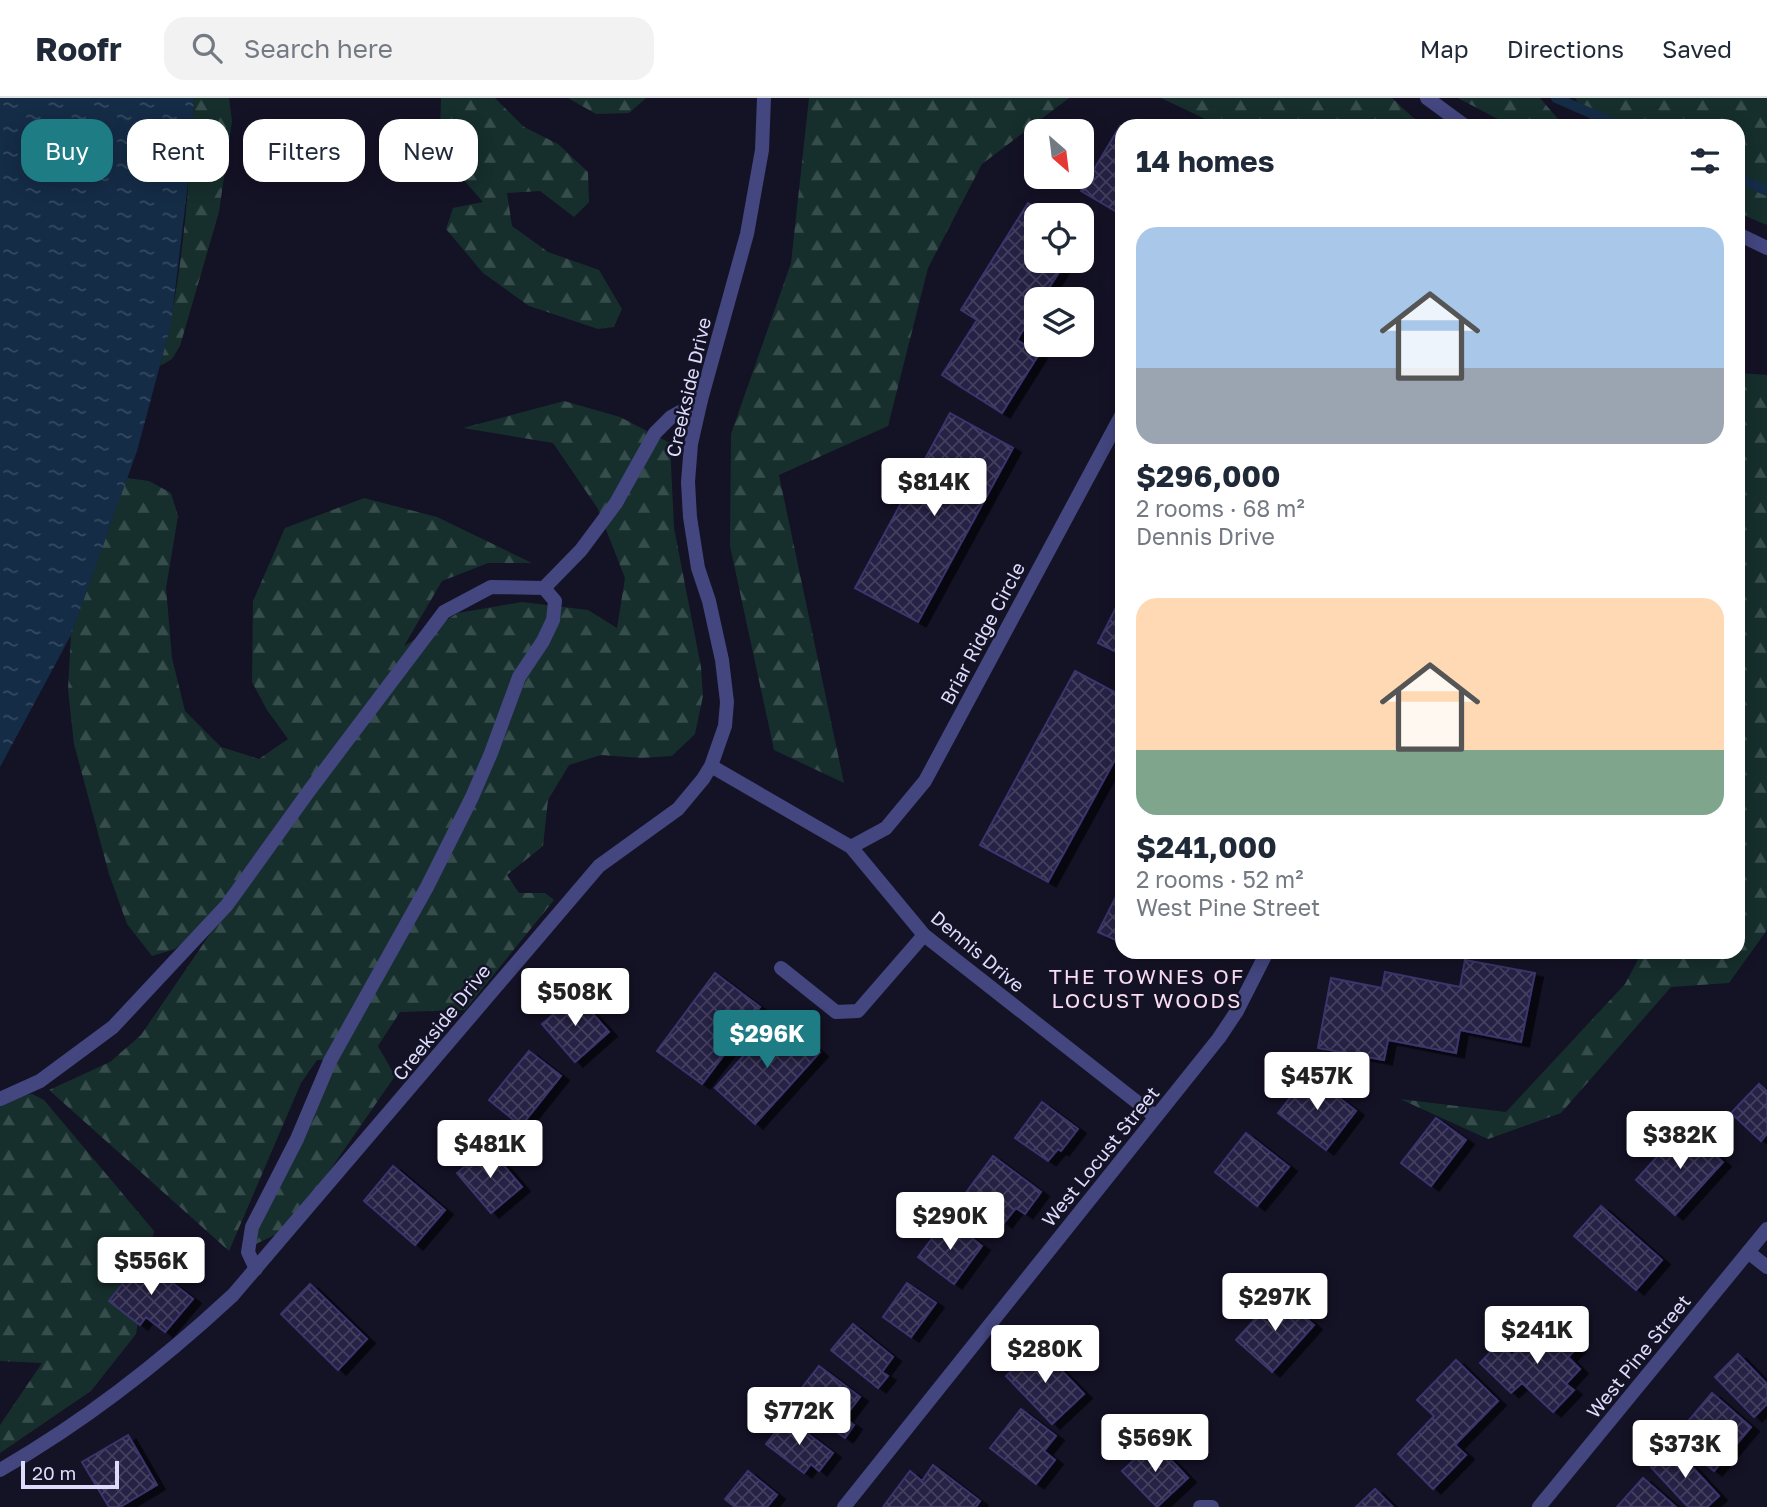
<!DOCTYPE html>
<meta charset="utf-8">
<style>
:root{--surface:#fff;--page:#f2f2f3;--text:#1f2937;--muted:#747a83;--line:#e0e1e3;--accent:#1e7c85}
body{margin:0;font-family:"Golos Text",sans-serif;background:var(--page);color:var(--text);height:100vh;display:flex;flex-direction:column;font-size:26px;white-space:nowrap}
*{box-sizing:border-box;margin:0}
p{font-size:23px;color:var(--muted)}
.icon{flex:none;width:38px;height:38px;fill:none;stroke:currentColor;stroke-width:2;stroke-linecap:round;stroke-linejoin:round}
.map{position:relative;flex:1;overflow:hidden}
.sheet{position:absolute;left:1115px;top:21px;width:630px;height:840px;display:flex;flex-direction:column;background:var(--surface);border-radius:21px;box-shadow:0 4px 18px #0003}
.sheet>*{flex:none}
.banner{position:absolute;left:21px;top:21px;width:665px;height:63px;display:flex;gap:14px}
.needle{width:46px;rotate:152deg}
.buttons{position:absolute;left:1024px;top:21px;display:grid;gap:14px}
.buttons a{display:grid;place-items:center;width:70px;height:70px;border-radius:14px;background:var(--surface);box-shadow:0 4px 18px #0003;font-size:35px}
.scale{position:absolute;left:21px;bottom:18px;width:98px;box-sizing:border-box;padding-left:7px;border:4px solid #dcdbfb;border-top:0;font-size:19px;line-height:24px;white-space:nowrap;color:#dcdbfb;-webkit-text-stroke:5px #141225;paint-order:stroke}
.price{position:absolute;translate:-50% -60px;padding:0 16px;border-radius:7px;background:#fff;color:#222;font-size:23px;line-height:46px;filter:drop-shadow(0 2px 4px #0008)}
.price::after{content:'';position:absolute;left:50%;top:42px;width:21px;height:16px;margin-left:-10px;background:inherit;clip-path:polygon(0 0,100% 0,50% 100%)}
.price.current{background:var(--accent);color:#fff}
ul{padding:0;list-style:none}
li{display:grid;align-content:center;gap:14px;height:371px;padding:0 21px}
li span{display:grid;place-items:center;height:217px;border-radius:21px;color:#555}
li>.icon{margin-inline-start:auto}
span .icon{width:126px;height:126px;fill:#fffc;stroke-width:1}
li b{font-size:30px}
h2{display:flex;justify-content:space-between;align-items:center;height:84px;padding:0 21px;font-size:30px}
.chip{padding:0 24px;border-radius:21px;background:var(--surface);box-shadow:0 4px 18px #0003;font-size:24px;line-height:63px}
.chip.current{background:var(--accent);color:#fff}
header{display:flex;align-items:center;gap:42px;box-sizing:border-box;height:98px;padding:0 35px;background:var(--surface);border-bottom:2px solid var(--line)}
header strong{font-size:33px}
nav{display:flex;gap:38px;margin-inline-start:auto;font-size:24px}
.search{width:490px;height:63px;background:var(--page);display:flex;align-items:center;gap:18px;box-sizing:border-box;padding:0 24px;border-radius:21px;color:var(--muted);font-size:26px}
.map>svg:first-child{display:block}
.forest{fill:url(#forest-firs)}
.water{fill:url(#water-ripples)}
.lines{fill:none;stroke-linecap:round;stroke-linejoin:round}
.stream{stroke:#152c47;stroke-width:10}
.building{fill:url(#building-cross-hatch);stroke:#3b356d;stroke-width:2;filter:url(#shadow)}
.service{stroke:#43467f;stroke-width:14}
.minor{stroke:#43467f;stroke-width:14}
.tertiary{stroke:#43467f;stroke-width:14}
.labels{text-anchor:middle;dominant-baseline:central;stroke-width:5;stroke-linejoin:round;paint-order:stroke}
.street-label{font-size:19px;fill:#dcdbfb;stroke:#141225}
.neighbourhood-label{font-size:21px;letter-spacing:2px;fill:#fbddf3;stroke:#141225}
</style>
<header>
<strong>Roofr</strong>
<div class="search"><svg class="icon" aria-label="search" viewBox="0 0 24 24"><circle cx="10" cy="10" r="6"/><path d="M15 15l6 6"/></svg>Search here</div>
<nav><a>Map</a><a>Directions</a><a>Saved</a></nav>
</header>
<div class="map">
<svg width="1767" height="1409" viewBox="0 0 1767 1409">
<defs>
<pattern id="forest-firs" width="22" height="20" patternUnits="userSpaceOnUse" patternTransform="scale(1.75)"><rect width="22" height="20" fill="#162f2c"/><path d="M5 1l3.5 6h-7zM16 11l3.5 6h-7z" fill="#374d4c"/></pattern>
<pattern id="water-ripples" width="26" height="14" patternUnits="userSpaceOnUse" patternTransform="scale(1.75)"><rect width="26" height="14" fill="#152c47"/><path d="M2 4q2-2 4 0t4 0M15 11q2-2 4 0t4 0" fill="none" stroke="#364a62"/></pattern>
<pattern id="building-cross-hatch" width="8" height="8" patternUnits="userSpaceOnUse" patternTransform="scale(1.75)"><rect width="8" height="8" fill="#252144"/><path d="M0 0l8 8M0 8l8-8" fill="none" stroke="#444160"/></pattern>
<filter id="shadow"><feDropShadow dx="8" dy="4.5" stdDeviation="0" flood-color="#0009"/></filter>
</defs>
<rect width="100%" height="100%" fill="#141225"/>
<path class="forest" d="M194 0H229L232 23 219 114 180 248 172 261 160 268C183 182 189 89 194 0Z
M441 0H495L524 29 558 46 588 74 589 104 574 119 540 93 507 95 512 128 548 154 599 172 622 211 614 229 598 231 529 208 483 175 446 131 453 110 483 104 462 80 440 36Z
M568 0H646L629 15 596 16Z
M809 0H1069L982 66 928 170 888 328 779 377 844 685 774 652 730 448 731 336 791 165Z
M1161 0H1392L1422 28H1220Z
M1458 0H1540L1564 28H1511Z
M1575 0H1767V127L1738 115V28H1594Z
M1738 275 1767 277V832L1729 885 1671 889 1561 1015 1488 1041 1400 1001 1506 1014 1625 886 1642 854H1738Z
M564 303 620 319 670 345 674 430 701 569 703 598 695 636 672 658 641 660 601 657 569 667 548 702 543 748 507 777 519 795H545L554 802 465 912 400 914 378 948 395 978 290 1130 243 1152 332 962H317L301 985 229 1153 49 992 110 964 141 937 253 773 202 828 175 851 152 858 127 826 109 776 74 646 68 591 71 537 127 380 149 383 171 395 178 418 166 490 172 560 185 613 221 649 259 661 288 641 267 612 252 584 253 503 285 430 364 400 437 419 532 465H488L442 483 404 548 458 515 522 504 588 512 617 530 625 480 598 411 553 345 463 330Z
M32 996 44 1002 154 1133 136 1236 91 1293 0 1355V1327L42 1265 0 1263V1005L10 998Z"/>
<path class="water" d="M0 0H194L190 68 171 226 137 353 71 537 0 669Z"/>
<g class="lines">
<path class="stream" d="M1556 0 1620 28
M1738 80 1767 93"/>
</g>
<path class="building" d="M1120 28 1122 30V117L1081 93Z
M1028 105 1049 117H1036V163H1066L1042 201H1036V211L1017 242 1039 256 1002 315 942 277 977 222 961 212Z
M950 315 1013 350 918 524 855 490Z
M1122 498V557L1098 545Z
M1075 573 1122 598V649L1048 784 980 747Z
M1122 787V845L1098 834Z
M1465 862 1535 875 1521 944 1460 932 1456 955 1388 942 1384 962 1318 950 1331 880 1382 890 1385 874 1460 889Z
M715 875 760 909 702 986 657 953Z
M576 897 609 934 575 964 542 926Z
M779 918 820 954 755 1026 715 990Z
M529 953 561 978 521 1028 489 1002Z
M1309 976 1356 1013 1326 1052 1278 1015Z
M1759 986 1767 993V1036L1761 1043 1731 1015Z
M1042 1004 1078 1031 1061 1053 1058 1051 1048 1063 1015 1040Z
M1436 1020 1466 1042 1431 1088 1401 1065Z
M1684 1029 1723 1064 1675 1117 1636 1082Z
M1246 1035 1289 1069 1257 1108 1215 1074Z
M488 1049 522 1089 491 1115 457 1075Z
M993 1058 1041 1094 1025 1116 1016 1110 1004 1125 965 1096Z
M393 1068 445 1112 415 1147 364 1103Z
M1601 1108 1662 1162 1636 1192 1574 1138Z
M947 1121 982 1148 954 1186 918 1159Z
M142 1161 193 1201 165 1234 146 1219 140 1227 109 1203Z
M907 1185 936 1205 911 1239 883 1219Z
M310 1186 367 1241 338 1272 281 1216Z
M1278 1196 1314 1227 1272 1274 1236 1242Z
M1547 1222 1577 1250 1568 1259 1580 1271 1566 1286 1574 1292 1553 1314 1522 1285 1511 1295 1480 1265 1499 1245 1512 1258Z
M853 1226 893 1259 882 1274 888 1278 878 1290 831 1252Z
M1038 1248 1084 1296 1052 1326 1006 1278Z
M1738 1256 1767 1286V1306L1754 1319 1715 1279Z
M1456 1262 1498 1303 1455 1347 1466 1357 1433 1391 1398 1356 1434 1318 1417 1302Z
M819 1268 860 1299 844 1320 854 1327 845 1340 793 1301Z
M1712 1295 1751 1329 1714 1373 1674 1340Z
M1021 1311 1056 1338 1044 1353 1055 1362 1036 1386 990 1350Z
M787 1320 833 1355 819 1373 811 1366 804 1375 766 1346Z
M128 1337 157 1387 120 1409H109L82 1364Z
M1154 1344 1188 1380 1157 1409 1122 1373Z
M1674 1349 1719 1398 1707 1409H1688L1651 1369Z
M933 1367 980 1403 976 1409H883L910 1373 922 1383Z
M748 1373 777 1397 767 1409H735L725 1401Z
M1643 1380 1676 1409H1617Z
M1375 1391 1393 1409H1356Z"/>
<g class="lines">
<path class="service" d="M781 870 836 914 858 913 924 837
M0 1001 40 983 113 929 227 807 309 693 444 514 491 489 544 490 581 452 616 405 655 335 671 319 701 302
M1748 1154 1767 1169
M256 1171 248 1154 252 1129 297 1041 330 963 427 789 472 699 491 655 519 579 543 543 553 522 555 503 544 490
M1200 1409H1212"/>
<path class="minor" d="M711 668 851 749 924 837 1156 1019
M851 749 886 730 925 683 1122 316
M0 1372C84 1324 162 1263 233 1197L599 768 678 711 703 681 711 668 725 628 727 604 722 562 709 503 698 470 690 419 688 384 691 346 701 302 747 136 762 52 764 0
M844 1409 1219 940 1237 913 1267 854
M1539 1409 1767 1131"/>
<path class="tertiary" d="M1427 0 1465 28
M1738 136 1767 150"/>
</g>
<g class="labels">
<g class="street-label">
<text transform="translate(688 289) rotate(-77)">Creekside Drive</text>
<text transform="translate(982 535) rotate(-62)">Briar Ridge Circle</text>
<text transform="translate(978 853) rotate(40)">Dennis Drive</text>
<text transform="translate(441 924) rotate(-51)">Creekside Drive</text>
<text transform="translate(1100 1058) rotate(-51)">West Locust Street</text>
<text transform="translate(1638 1258) rotate(-51)">West Pine Street</text>
</g>
<g class="neighbourhood-label">
<text x="1147" y="878">THE TOWNES OF<tspan x="1147" dy="24">LOCUST WOODS</tspan></text>
</g>
</g>
</svg>
<div class="buttons">
<a><svg class="needle" viewBox="-14 -14 28 28"><path d="M0-13l5 13h-10z" fill="#e53935"/><path d="M0 13l5-13h-10z" fill="#747a83"/></svg></a>
<a><svg class="icon" aria-label="locate" viewBox="0 0 24 24"><circle cx="12" cy="12" r="6"/><path d="M12 2v4M12 18v4M2 12h4M18 12h4"/></svg></a>
<a><svg class="icon" aria-label="layers" viewBox="0 0 24 24"><path d="M12 4l9 5-9 5-9-5zM3 14l9 5 9-5"/></svg></a>
</div>
<div class="scale">20 m</div>
<b class="price" style="left:934px;top:420px">$814K</b>
<b class="price" style="left:575px;top:930px">$508K</b>
<b class="price current" style="left:767px;top:972px">$296K</b>
<b class="price" style="left:1317px;top:1014px">$457K</b>
<b class="price" style="left:1680px;top:1073px">$382K</b>
<b class="price" style="left:490px;top:1082px">$481K</b>
<b class="price" style="left:950px;top:1154px">$290K</b>
<b class="price" style="left:151px;top:1199px">$556K</b>
<b class="price" style="left:1275px;top:1235px">$297K</b>
<b class="price" style="left:1537px;top:1268px">$241K</b>
<b class="price" style="left:1045px;top:1287px">$280K</b>
<b class="price" style="left:799px;top:1349px">$772K</b>
<b class="price" style="left:1155px;top:1376px">$569K</b>
<b class="price" style="left:1685px;top:1382px">$373K</b>
<div class="banner">
<a class="chip current">Buy</a>
<a class="chip">Rent</a>
<a class="chip">Filters</a>
<a class="chip">New</a>
</div>
<section class="sheet">
<h2>14 homes<svg class="icon" aria-label="filters" viewBox="0 0 24 24"><path d="M4 7h16M4 17h16"/><circle cx="9" cy="7" r="2"/><circle cx="15" cy="17" r="2"/></svg></h2>
<ul>
<li><span style="background:linear-gradient(#a9c7e8 65%,#9aa5b1 0)"><svg class="icon" aria-label="home" viewBox="0 0 24 24"><path d="M3 11l9-7 9 7M6 9v11h12V9"/></svg></span><div><b>$296,000</b><p>2 rooms · 68 m²</p><p>Dennis Drive</p></div></li>
<li><span style="background:linear-gradient(#ffd9b3 70%,#7fa58c 0)"><svg class="icon" aria-label="home" viewBox="0 0 24 24"><path d="M3 11l9-7 9 7M6 9v11h12V9"/></svg></span><div><b>$241,000</b><p>2 rooms · 52 m²</p><p>West Pine Street</p></div></li>
</ul>
</section>
</div>
